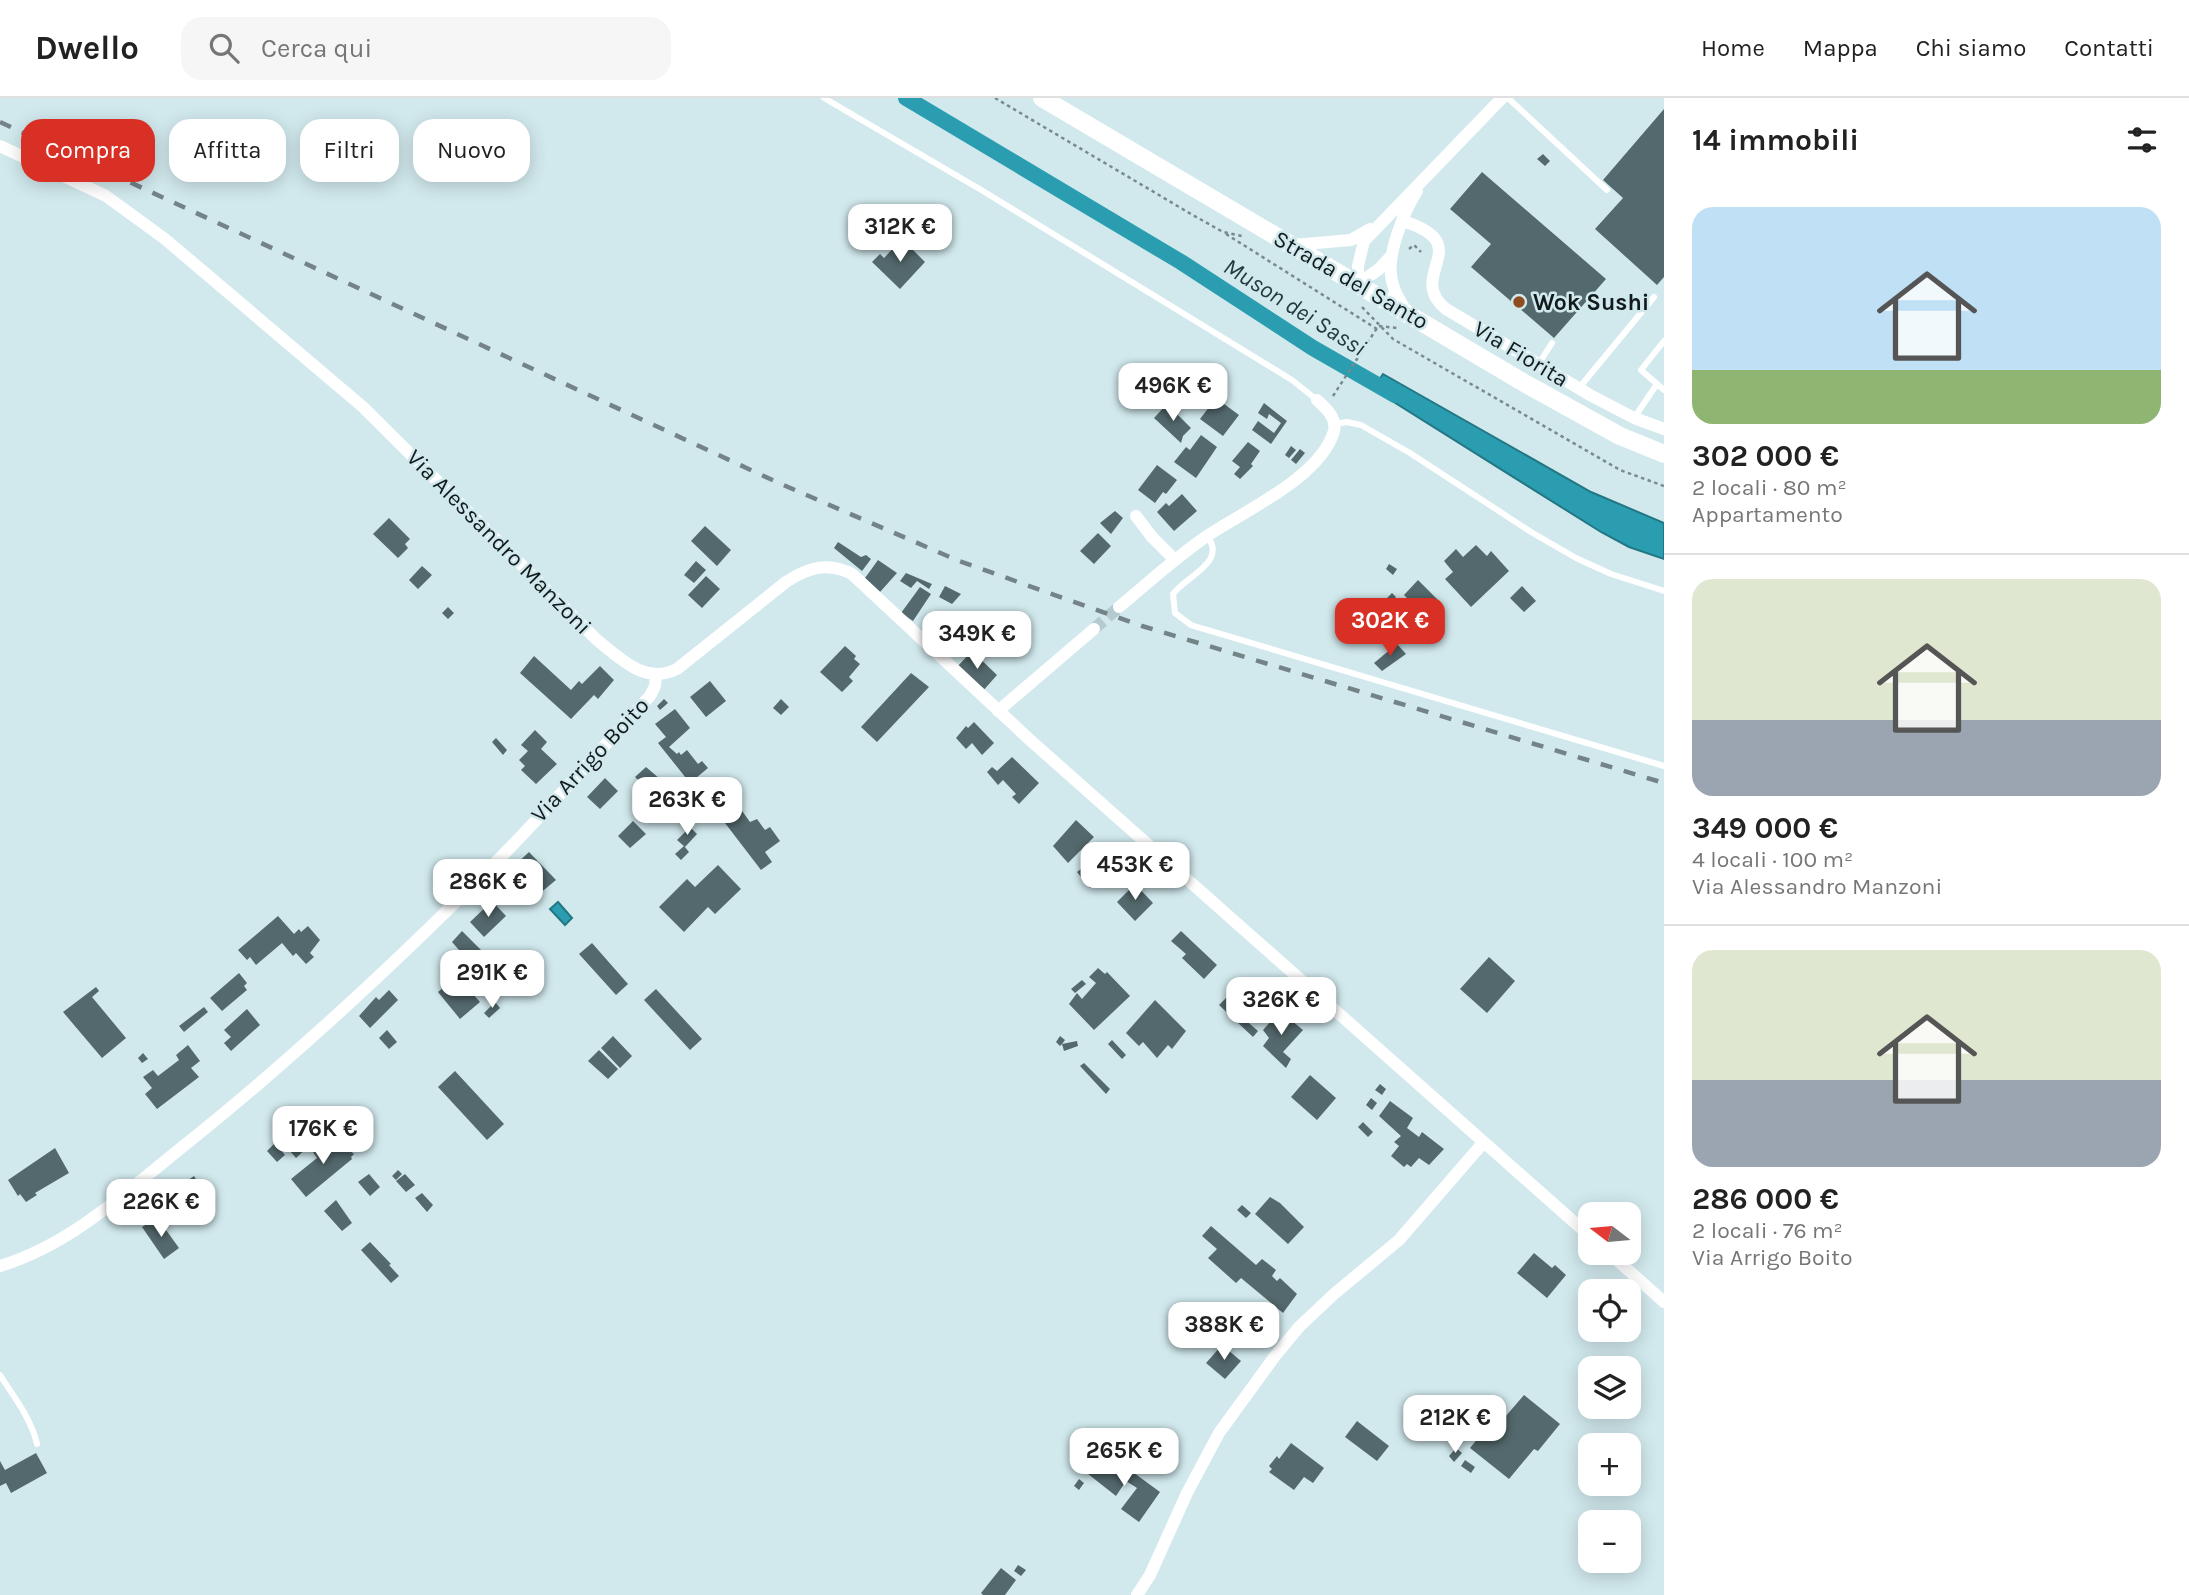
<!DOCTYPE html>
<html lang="it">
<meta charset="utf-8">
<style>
:root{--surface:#fff;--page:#f6f6f6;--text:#222;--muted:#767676;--line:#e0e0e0;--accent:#d93025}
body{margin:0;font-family:Karla,sans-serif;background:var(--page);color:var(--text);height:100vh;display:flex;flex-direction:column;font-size:26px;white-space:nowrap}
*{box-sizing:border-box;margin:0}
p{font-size:23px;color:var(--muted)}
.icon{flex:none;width:38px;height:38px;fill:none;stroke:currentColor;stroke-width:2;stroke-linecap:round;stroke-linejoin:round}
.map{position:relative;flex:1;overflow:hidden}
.sheet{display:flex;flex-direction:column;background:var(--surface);width:525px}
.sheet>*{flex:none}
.guide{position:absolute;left:21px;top:21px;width:665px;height:63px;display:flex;gap:14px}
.needle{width:46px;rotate:286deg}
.buttons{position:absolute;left:1578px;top:1104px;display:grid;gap:14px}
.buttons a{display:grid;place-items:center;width:63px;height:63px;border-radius:14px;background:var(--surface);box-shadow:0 4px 18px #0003;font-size:35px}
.price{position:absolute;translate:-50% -60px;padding:0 16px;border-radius:14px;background:#fff;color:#222;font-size:23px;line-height:46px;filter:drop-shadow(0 2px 4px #0008)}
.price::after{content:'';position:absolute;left:50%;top:42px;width:21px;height:16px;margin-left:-10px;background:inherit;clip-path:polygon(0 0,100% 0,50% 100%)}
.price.selected{background:var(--accent);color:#fff}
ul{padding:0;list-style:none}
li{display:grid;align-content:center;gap:14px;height:371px;padding:0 28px}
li+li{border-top:2px solid var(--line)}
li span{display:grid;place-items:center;height:217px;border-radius:21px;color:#555}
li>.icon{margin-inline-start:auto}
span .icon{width:126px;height:126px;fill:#fffc;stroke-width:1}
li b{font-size:30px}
h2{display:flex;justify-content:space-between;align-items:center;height:84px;padding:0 28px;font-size:30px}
.chip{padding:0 24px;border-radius:21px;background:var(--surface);box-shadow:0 4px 18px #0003;font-size:24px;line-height:63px}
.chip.selected{background:var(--accent);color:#fff}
header{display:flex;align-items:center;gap:42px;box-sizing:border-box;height:98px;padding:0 35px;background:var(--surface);border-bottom:2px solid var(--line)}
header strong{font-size:33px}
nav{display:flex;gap:38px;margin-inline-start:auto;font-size:24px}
.search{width:490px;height:63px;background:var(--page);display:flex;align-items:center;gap:18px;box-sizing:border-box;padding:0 24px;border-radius:21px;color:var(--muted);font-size:26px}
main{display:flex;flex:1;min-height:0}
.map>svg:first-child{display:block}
.water{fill:#2a9eb0;stroke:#237784;stroke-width:2}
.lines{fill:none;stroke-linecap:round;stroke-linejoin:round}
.canal{stroke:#2a9eb0;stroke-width:16}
.building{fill:#54696d}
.street-tunnel{stroke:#b4cace;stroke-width:12;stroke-dasharray:12 6;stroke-linecap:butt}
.path{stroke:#798a8c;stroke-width:2.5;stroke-dasharray:3.5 3.5;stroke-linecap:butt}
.lane{stroke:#fff;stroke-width:6}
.street{stroke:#fff;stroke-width:12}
.secondary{stroke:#fff;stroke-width:18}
.rail{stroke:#738386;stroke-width:4.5;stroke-dasharray:12 12;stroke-linecap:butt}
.poi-dot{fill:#904d1f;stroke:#d1e9ed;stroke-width:2.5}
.labels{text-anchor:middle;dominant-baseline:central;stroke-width:5;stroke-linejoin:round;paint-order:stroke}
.street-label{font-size:23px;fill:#121b1c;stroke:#d1e9ed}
.poi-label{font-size:23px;font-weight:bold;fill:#121b1c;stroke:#d1e9ed;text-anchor:start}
.water-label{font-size:24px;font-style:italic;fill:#223b3f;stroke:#d1e9ed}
</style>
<header>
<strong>Dwello</strong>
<div class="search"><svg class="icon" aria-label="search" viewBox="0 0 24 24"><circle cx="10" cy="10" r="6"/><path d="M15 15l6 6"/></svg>Cerca qui</div>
<nav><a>Home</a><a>Mappa</a><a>Chi siamo</a><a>Contatti</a></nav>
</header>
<main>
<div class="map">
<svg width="1664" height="1497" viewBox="0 0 1664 1497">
<rect width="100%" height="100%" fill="#d1e9ed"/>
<path class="water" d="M1383 276 1591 394 1664 425V461L1629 449 1601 434 1373 291Z
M558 804 572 820 565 827 550 811Z"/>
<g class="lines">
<path class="canal" d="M906 0 1181 164 1313 250 1395 297"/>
</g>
<path class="building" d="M1664 11V179L1657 187 1595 131 1623 100 1603 82Z
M1543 56 1550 63 1545 68 1537 61Z
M1482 74 1606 181 1554 240 1471 169 1491 146 1450 111Z
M902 141 925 164 900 191 872 164 880 156 884 160Z
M1216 300 1239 317 1223 338 1200 321Z
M1264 305 1287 323 1271 346 1252 332 1258 323 1274 335 1281 325 1269 316 1267 321 1258 315Z
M1167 306 1191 330 1183 338 1181 345 1154 320Z
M1201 337 1217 349 1196 380 1174 364 1186 349 1190 352Z
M1248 344 1260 353 1251 366 1253 368 1240 381 1234 376 1240 369 1232 363Z
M1291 348 1296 352 1289 360 1285 357Z
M1300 351 1305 355 1296 366 1291 362Z
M1157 367 1177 382 1166 396 1163 394 1155 405 1138 392Z
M1182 396 1197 413 1174 433 1157 414 1166 405 1169 408Z
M1115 413 1123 420 1111 436 1100 425Z
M389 420 410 441 405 446 408 450 398 460 373 436Z
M705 428 731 452 717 468 691 443Z
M1098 435 1111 448 1094 466 1080 453Z
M838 444 861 459 866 457 871 461 862 473 834 450Z
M1476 447 1487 458 1491 453 1509 473 1471 509 1445 481 1453 474 1444 463 1456 451 1463 459Z
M878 462 897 475 880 494 865 480Z
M696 463 706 472 694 485 684 477Z
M1389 466 1397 471 1393 477 1386 471Z
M422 468 432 477 418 491 409 482Z
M906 475 932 486 929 491 917 483 911 490 900 483Z
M706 478 720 491 702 510 688 497Z
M1418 482 1441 505 1427 518 1434 524 1428 529 1423 524 1426 519 1416 510 1406 519 1403 516 1392 526 1389 522 1409 502 1404 497Z
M945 488 961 496 952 506 939 499Z
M1522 488 1536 503 1524 514 1510 500Z
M920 489 931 496 913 523 901 515Z
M1392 495 1396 499 1390 506 1385 502Z
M448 509 454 515 448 521 442 515Z
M1005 516 1013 519 1006 531 1012 535 999 552 987 544Z
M976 526 984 533 976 543 968 536Z
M1397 546 1406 556 1382 573 1374 565Z
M845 548 856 558 854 561 860 566 849 579 853 583 842 594 820 574Z
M972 553 997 577 982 594 956 570Z
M534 558 571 592 579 583 582 586 600 568 614 582 598 601 594 597 571 621 520 575Z
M911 575 929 589 877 644 861 629Z
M710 583 726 603 706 619 690 599Z
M664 601 668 605 660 612 657 608Z
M781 601 789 609 781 617 773 610Z
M675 611 690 630 669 649 677 656 679 654 681 657 687 652 698 666 702 663 708 670 690 685 658 645 666 639 655 626Z
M974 624 994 645 982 657 972 645 966 651 956 640 966 628 968 630Z
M535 632 547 644 541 651 557 666 536 686 521 672 525 668 519 662 528 653 521 647Z
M496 640 507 652 503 657 492 644Z
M1012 659 1039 685 1019 706 1012 699 1016 696 1003 682 998 687 987 674 992 669 997 673Z
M646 669 674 693 668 699 679 710 666 723 640 697 647 691 635 679Z
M605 680 618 693 600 711 587 699Z
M715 686 724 698 732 693 738 701 735 703 750 724 757 721 765 732 770 729 780 743 765 754 772 764 761 772 702 695Z
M1076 722 1094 739 1068 765 1053 748Z
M633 723 646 736 630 750 618 738Z
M690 729 697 736 685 749 677 742Z
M684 748 689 754 681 762 675 756Z
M529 754 556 782 533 801 510 772Z
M718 767 741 791 715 816 708 809 684 834 659 809 687 781 695 789Z
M1085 768 1099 783 1090 790 1077 774Z
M1135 786 1153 805 1135 823 1117 804Z
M492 803 506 818 484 839 470 824Z
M278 818 294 836 299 831 301 834 308 828 320 842 310 855 314 859 306 866 296 855 293 858 282 845 256 867 250 859 247 862 238 852Z
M462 833 483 854 481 856 488 864 485 867 491 874 484 881 452 844Z
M1181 833 1217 867 1204 881 1182 860 1186 856 1171 843Z
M592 845 628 886 616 897 579 856Z
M1489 859 1515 883 1487 915 1460 891Z
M1098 870 1105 876 1107 874 1130 898 1094 932 1069 906 1077 895 1082 901 1096 885 1089 879Z
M239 875 247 885 244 888 247 892 222 913 210 900Z
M457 878 480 904 460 921 438 894Z
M1082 882 1086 886 1075 895 1071 891Z
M1240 886 1259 904 1243 920 1258 933 1253 939 1219 907Z
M1282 888 1287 893 1282 899 1276 894Z
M96 889 99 893 92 899 126 940 102 960 63 914Z
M656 891 702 941 690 952 644 902Z
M389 892 398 902 370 930 359 918 376 899 379 902Z
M1155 902 1186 933 1172 951 1168 947 1157 960 1143 944 1139 948 1126 935Z
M495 904 500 910 489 920 484 915Z
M204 909 208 914 184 934 179 928Z
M247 911 260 927 231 953 224 945 231 939 224 932Z
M1280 913 1303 932 1283 954 1291 961 1286 970 1263 948 1269 940 1263 932Z
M387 932 397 944 389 951 379 940Z
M613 938 632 958 620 970 601 950Z
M1060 938 1065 942 1062 946 1077 943 1078 948 1064 953 1062 946 1060 948 1056 944Z
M1112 942 1126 957 1122 961 1108 946Z
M188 947 200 963 191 970 199 979 157 1011 145 996 152 990 143 979 153 972 158 978 179 962 176 957Z
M599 952 618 971 608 981 588 963Z
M143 955 148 961 142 965 138 960Z
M1084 965 1110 991 1106 996 1080 968Z
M455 973 504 1026 487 1042 438 989Z
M1310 977 1336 1000 1317 1022 1291 999Z
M1380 986 1386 991 1382 997 1375 992Z
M1371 1000 1377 1005 1372 1012 1366 1007Z
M1390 1003 1413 1020 1407 1030 1419 1039 1422 1034 1444 1051 1429 1067 1419 1060 1411 1069 1407 1066 1404 1069 1391 1058 1399 1048 1394 1044 1401 1038 1379 1018Z
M304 1010 312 1020 309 1022 317 1031 308 1039 302 1032 298 1034 308 1049 296 1060 289 1052 293 1048 280 1029Z
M1363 1024 1373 1034 1368 1039 1358 1029Z
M332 1037 354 1056 351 1059 352 1061 306 1099 291 1081 317 1060 313 1054Z
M275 1045 285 1057 277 1064 267 1053Z
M55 1050 69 1075 35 1095 37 1097 26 1104 20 1096 18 1098 8 1082Z
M398 1072 402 1076 396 1082 392 1078Z
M369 1076 380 1089 370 1098 358 1084Z
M405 1076 415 1087 406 1094 396 1083Z
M194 1078 207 1098 181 1117 166 1097Z
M422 1095 433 1107 427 1114 415 1100Z
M1270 1099 1280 1105 1304 1129 1288 1146 1255 1116Z
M336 1102 352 1125 342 1133 324 1113Z
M1242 1107 1251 1115 1246 1120 1237 1112Z
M153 1122 157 1128 161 1125 179 1150 164 1161 142 1129Z
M1211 1128 1256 1167 1262 1161 1276 1172 1272 1178 1277 1183 1280 1180 1297 1196 1283 1215 1241 1180 1236 1185 1208 1160 1217 1151 1202 1138Z
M370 1144 391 1166 389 1167 399 1178 391 1185 361 1152Z
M1534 1155 1552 1170 1555 1167 1566 1177 1547 1200 1517 1175Z
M1247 1210 1269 1229 1252 1248 1237 1235 1231 1241 1226 1236Z
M1200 1218 1210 1227 1206 1232 1194 1223Z
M1222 1247 1241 1263 1225 1281 1206 1265Z
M1524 1297 1560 1326 1538 1353 1534 1351 1509 1381 1470 1350 1493 1322 1499 1326Z
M1357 1323 1389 1348 1377 1363 1345 1339Z
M1291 1345 1324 1370 1313 1385 1304 1379 1294 1392 1269 1374 1272 1371 1269 1368 1277 1358 1279 1361Z
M1456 1350 1462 1355 1454 1364 1449 1358Z
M36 1355 47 1375 11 1395 6 1385 0 1388V1363L5 1372Z
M1093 1358 1124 1380 1130 1372 1160 1394 1139 1424 1121 1411 1137 1390 1126 1383 1116 1398 1102 1387 1083 1372Z
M1465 1362 1475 1369 1471 1375 1461 1368Z
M1079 1381 1084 1385 1079 1392 1074 1388Z
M1018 1467 1026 1472 1021 1478 1014 1473Z
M1001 1470 1016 1482 1005 1497H983L981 1495Z"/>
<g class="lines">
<path class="street-tunnel" d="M1094 531 1119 509"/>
<path class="path" d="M995 0 1191 116 1223 134 1242 138
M1226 136 1377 231
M1409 151 1414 147 1421 154
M1362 209 1393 241 1620 372 1664 388
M1379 228 1397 230
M1333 298 1377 230"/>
<path class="lane" d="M824 0 983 93 1292 282 1317 302
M1508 0 1607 92
M1664 243 1641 272 1664 292
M1538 267 1552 245
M1579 290 1654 199
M1634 320 1657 286
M1334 326 1347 324 1361 327 1410 355 1531 434 1576 460 1611 476 1664 493
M1207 438C1228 464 1186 478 1173 496L1175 515 1191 527 1664 668
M0 1277C14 1299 31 1320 37 1346"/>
<path class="street" d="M0 48 106 98 165 141 363 309 597 542C621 561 645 587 677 571L786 484C807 470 828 463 852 476L1030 642 1591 1139
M1403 123C1479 147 1404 177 1446 211L1590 297 1634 320 1664 331
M1293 147 1351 142 1370 131
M1358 186V168L1364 143 1502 0
M1358 186 1379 171 1391 158
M1406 213C1400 202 1392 191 1391 177 1388 154 1404 113 1417 93
M1136 418 1152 439 1175 462
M1119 509C1148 485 1176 459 1207 438 1244 413 1321 379 1334 333 1337 320 1326 310 1317 302
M998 613 1094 531
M1609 1155 1664 1204
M0 1168C70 1147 125 1095 181 1050 294 960 400 861 502 758 553 706 601 651 650 598L655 588 656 578
M1137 1497 1150 1477 1187 1395 1219 1335 1275 1258 1299 1229 1334 1196 1399 1142 1483 1045"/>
<path class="secondary" d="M1042 0 1526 286 1620 338 1664 356"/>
<path class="rail" d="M0 24 781 386 959 463 1142 528 1664 685"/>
</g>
<circle class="poi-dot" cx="1519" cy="204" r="7"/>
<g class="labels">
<g class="street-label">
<text transform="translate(1351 182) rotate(30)">Strada del Santo</text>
<text transform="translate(1521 256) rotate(31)">Via Fiorita</text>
<text transform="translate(499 444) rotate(45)">Via Alessandro Manzoni</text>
<text transform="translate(590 662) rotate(-47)">Via Arrigo Boito</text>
</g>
<g class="poi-label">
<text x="1533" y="204">Wok Sushi</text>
</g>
<g class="water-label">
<text transform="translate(1295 209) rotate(32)">Muson dei Sassi</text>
</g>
</g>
</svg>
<div class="buttons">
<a><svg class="needle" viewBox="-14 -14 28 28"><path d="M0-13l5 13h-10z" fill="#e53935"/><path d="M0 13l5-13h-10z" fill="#767676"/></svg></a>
<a><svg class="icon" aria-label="locate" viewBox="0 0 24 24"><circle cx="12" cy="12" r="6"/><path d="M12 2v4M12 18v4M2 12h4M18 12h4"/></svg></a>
<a><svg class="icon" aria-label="layers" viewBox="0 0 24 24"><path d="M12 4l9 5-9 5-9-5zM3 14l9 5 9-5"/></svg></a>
<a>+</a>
<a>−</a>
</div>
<b class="price" style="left:900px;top:166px">312K €</b>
<b class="price" style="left:1173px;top:325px">496K €</b>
<b class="price selected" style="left:1390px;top:560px">302K €</b>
<b class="price" style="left:977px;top:573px">349K €</b>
<b class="price" style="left:687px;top:739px">263K €</b>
<b class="price" style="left:1135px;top:804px">453K €</b>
<b class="price" style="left:488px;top:821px">286K €</b>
<b class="price" style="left:492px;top:912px">291K €</b>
<b class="price" style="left:1281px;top:939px">326K €</b>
<b class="price" style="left:323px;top:1068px">176K €</b>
<b class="price" style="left:161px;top:1141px">226K €</b>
<b class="price" style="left:1224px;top:1264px">388K €</b>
<b class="price" style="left:1455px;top:1357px">212K €</b>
<b class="price" style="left:1124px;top:1390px">265K €</b>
<div class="guide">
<a class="chip selected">Compra</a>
<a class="chip">Affitta</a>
<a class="chip">Filtri</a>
<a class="chip">Nuovo</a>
</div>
</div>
<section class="sheet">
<h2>14 immobili<svg class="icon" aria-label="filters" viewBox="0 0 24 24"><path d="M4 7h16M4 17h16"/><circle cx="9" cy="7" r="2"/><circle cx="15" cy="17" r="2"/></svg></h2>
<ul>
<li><span style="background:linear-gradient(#bfe0f5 75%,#8fb573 0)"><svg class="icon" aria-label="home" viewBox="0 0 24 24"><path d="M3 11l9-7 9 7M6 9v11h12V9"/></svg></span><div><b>302 000 €</b><p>2 locali · 80 m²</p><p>Appartamento</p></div></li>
<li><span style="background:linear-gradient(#dfe7d0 65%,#9aa5b1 0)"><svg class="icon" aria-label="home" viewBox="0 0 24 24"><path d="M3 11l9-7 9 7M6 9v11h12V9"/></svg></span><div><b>349 000 €</b><p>4 locali · 100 m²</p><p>Via Alessandro Manzoni</p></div></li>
<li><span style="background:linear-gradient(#dfe7d0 60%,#9aa5b1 0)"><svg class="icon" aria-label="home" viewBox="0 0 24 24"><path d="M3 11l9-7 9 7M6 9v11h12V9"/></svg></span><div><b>286 000 €</b><p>2 locali · 76 m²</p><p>Via Arrigo Boito</p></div></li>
</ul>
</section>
</main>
